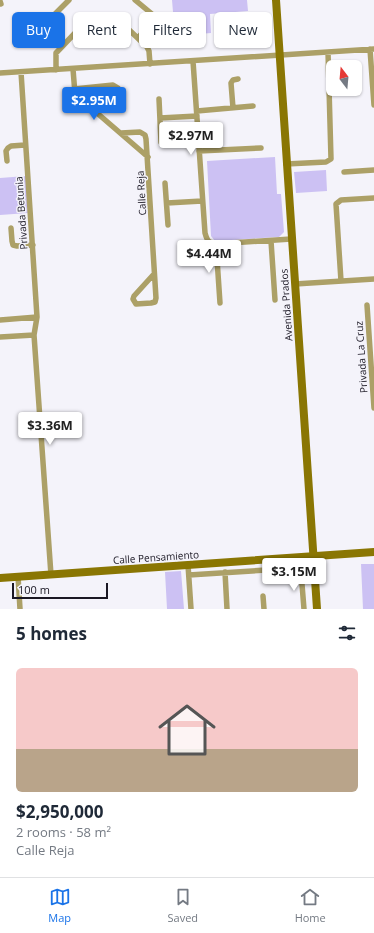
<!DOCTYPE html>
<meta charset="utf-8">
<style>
:root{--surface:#fff;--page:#f2f2f3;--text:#1f2937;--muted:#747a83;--line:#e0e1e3;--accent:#1a73e8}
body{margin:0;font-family:"Open Sans",sans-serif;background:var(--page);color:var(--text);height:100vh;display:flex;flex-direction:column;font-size:15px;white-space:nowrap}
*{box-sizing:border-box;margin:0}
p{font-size:13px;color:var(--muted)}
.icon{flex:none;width:22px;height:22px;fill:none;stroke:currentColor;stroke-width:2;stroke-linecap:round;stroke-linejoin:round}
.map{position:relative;height:609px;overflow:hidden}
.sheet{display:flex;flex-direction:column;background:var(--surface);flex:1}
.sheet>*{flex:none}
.hud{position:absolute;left:12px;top:12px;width:350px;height:36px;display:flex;gap:8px}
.needle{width:26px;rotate:344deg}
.tools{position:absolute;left:326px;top:60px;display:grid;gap:8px}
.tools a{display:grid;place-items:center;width:36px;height:36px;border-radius:6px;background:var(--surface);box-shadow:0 1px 3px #0004;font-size:20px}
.scale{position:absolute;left:12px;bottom:10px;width:96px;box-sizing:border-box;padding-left:4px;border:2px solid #1a1723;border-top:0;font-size:11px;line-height:14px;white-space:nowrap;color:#1a1723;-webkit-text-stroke:3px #f4f3fa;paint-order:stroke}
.price{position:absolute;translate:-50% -34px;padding:0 9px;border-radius:4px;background:#fff;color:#222;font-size:13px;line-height:26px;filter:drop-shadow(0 1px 2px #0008)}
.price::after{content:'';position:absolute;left:50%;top:24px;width:12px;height:9px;margin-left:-6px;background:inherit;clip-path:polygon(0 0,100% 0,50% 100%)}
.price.on{background:var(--accent);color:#fff}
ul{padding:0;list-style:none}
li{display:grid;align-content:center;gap:8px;height:212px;padding:0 16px}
li span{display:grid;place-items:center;height:124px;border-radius:6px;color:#555}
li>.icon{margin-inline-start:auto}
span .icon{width:72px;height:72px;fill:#fffc;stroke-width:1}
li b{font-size:17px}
h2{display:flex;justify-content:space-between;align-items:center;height:48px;padding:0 16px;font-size:17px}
.chip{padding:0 14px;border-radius:6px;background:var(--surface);box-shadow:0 1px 3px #0004;font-size:14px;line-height:36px}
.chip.on{background:var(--accent);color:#fff}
.tabs{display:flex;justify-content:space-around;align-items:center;height:56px;border-top:1px solid var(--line);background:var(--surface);font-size:11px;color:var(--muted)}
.tabs a{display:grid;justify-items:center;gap:2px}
.tabs .on{color:var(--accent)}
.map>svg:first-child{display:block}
.green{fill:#ccc1f3}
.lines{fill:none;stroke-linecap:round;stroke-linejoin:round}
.street{stroke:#aca067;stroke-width:5.5}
.secondary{stroke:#8a7603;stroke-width:8}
.labels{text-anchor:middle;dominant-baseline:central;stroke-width:3;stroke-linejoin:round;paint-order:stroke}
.street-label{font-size:10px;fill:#1a1723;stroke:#f4f3fa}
</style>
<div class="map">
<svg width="374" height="609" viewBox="0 0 374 609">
<rect width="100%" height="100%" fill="#f4f3fa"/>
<path class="green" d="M172 0H247L248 11 210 14 211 33 175 36Z
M275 157 277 194H281L284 232 279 237 215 241 211 236 207 161Z
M326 170 327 191 296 193 294 172Z
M26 176 28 213 0 215V178Z
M361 564H374V609H363Z
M181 571 184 609H167L165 572Z"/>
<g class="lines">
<path class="street" d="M135 0 152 14 153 18 152 21 138 38
M0 1 1 4
M123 24 147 47 149 51 150 64
M63 45 50 30 47 25 48 21 69 0
M370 49 374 105
M193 61 205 233C207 240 208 243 216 244L291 239
M73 69 75 94 148 157
M56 70V53L76 32
M21 72 37 317 34 335 51 575
M0 73 374 49
M74 89 113 85 118 88 119 97 116 102 88 105
M159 99 161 142
M233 108 231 83 233 80 238 79
M197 111 253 106
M160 118 197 116
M121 133 140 132 145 135 146 139 156 298 155 302 151 303 136 304 133 299 134 296 154 274
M199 151 261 148
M7 161 6 151 8 148 11 146 25 145
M286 164 326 162 331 159 328 52
M344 172 374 170
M165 183 168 225
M167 203 202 201
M11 228 12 241 13 245 17 246 33 245
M271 241 275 300
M216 244 220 303
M341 281 336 204 341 200 374 198
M295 284 374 279
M367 305 374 408
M0 320 37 317
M0 337 34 335
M188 565 191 609
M225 572 227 609
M189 575 298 568 301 572 304 609
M18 576 20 609
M263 596 264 609"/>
<path class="secondary" d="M276 0 317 609
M0 578 374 552"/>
</g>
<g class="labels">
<g class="street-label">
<text transform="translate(141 193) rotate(-93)">Calle Reja</text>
<text transform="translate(21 213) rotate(-94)">Privada Betunia</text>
<text transform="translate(286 305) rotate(-94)">Avenida Prados</text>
<text transform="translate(361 357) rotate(-94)">Privada La Cruz</text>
<text transform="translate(156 557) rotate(-4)">Calle Pensamiento</text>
</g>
</g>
</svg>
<div class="tools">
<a><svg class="needle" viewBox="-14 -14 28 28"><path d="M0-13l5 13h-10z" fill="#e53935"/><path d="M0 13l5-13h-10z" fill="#747a83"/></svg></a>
</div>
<div class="scale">100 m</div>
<b class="price on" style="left:94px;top:121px">$2.95M</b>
<b class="price" style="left:191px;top:156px">$2.97M</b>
<b class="price" style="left:209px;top:274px">$4.44M</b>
<b class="price" style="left:50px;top:446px">$3.36M</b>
<b class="price" style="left:294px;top:592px">$3.15M</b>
<div class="hud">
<a class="chip on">Buy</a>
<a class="chip">Rent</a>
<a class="chip">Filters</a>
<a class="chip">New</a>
</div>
</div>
<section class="sheet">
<h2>5 homes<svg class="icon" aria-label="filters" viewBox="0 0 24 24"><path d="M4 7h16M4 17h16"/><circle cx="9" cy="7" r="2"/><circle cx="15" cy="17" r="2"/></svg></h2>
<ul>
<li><span style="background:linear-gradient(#f6c9c9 65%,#b9a48a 0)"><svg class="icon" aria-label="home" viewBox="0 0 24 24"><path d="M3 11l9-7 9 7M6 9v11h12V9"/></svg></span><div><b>$2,950,000</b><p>2 rooms · 58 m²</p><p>Calle Reja</p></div></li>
</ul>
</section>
<nav class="tabs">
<a class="on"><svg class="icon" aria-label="map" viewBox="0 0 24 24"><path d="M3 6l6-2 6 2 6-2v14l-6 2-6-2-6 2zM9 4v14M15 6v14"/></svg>Map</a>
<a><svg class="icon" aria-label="saved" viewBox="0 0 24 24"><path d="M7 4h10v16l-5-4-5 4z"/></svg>Saved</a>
<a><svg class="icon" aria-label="home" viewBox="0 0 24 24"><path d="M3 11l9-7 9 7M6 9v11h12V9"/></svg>Home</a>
</nav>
